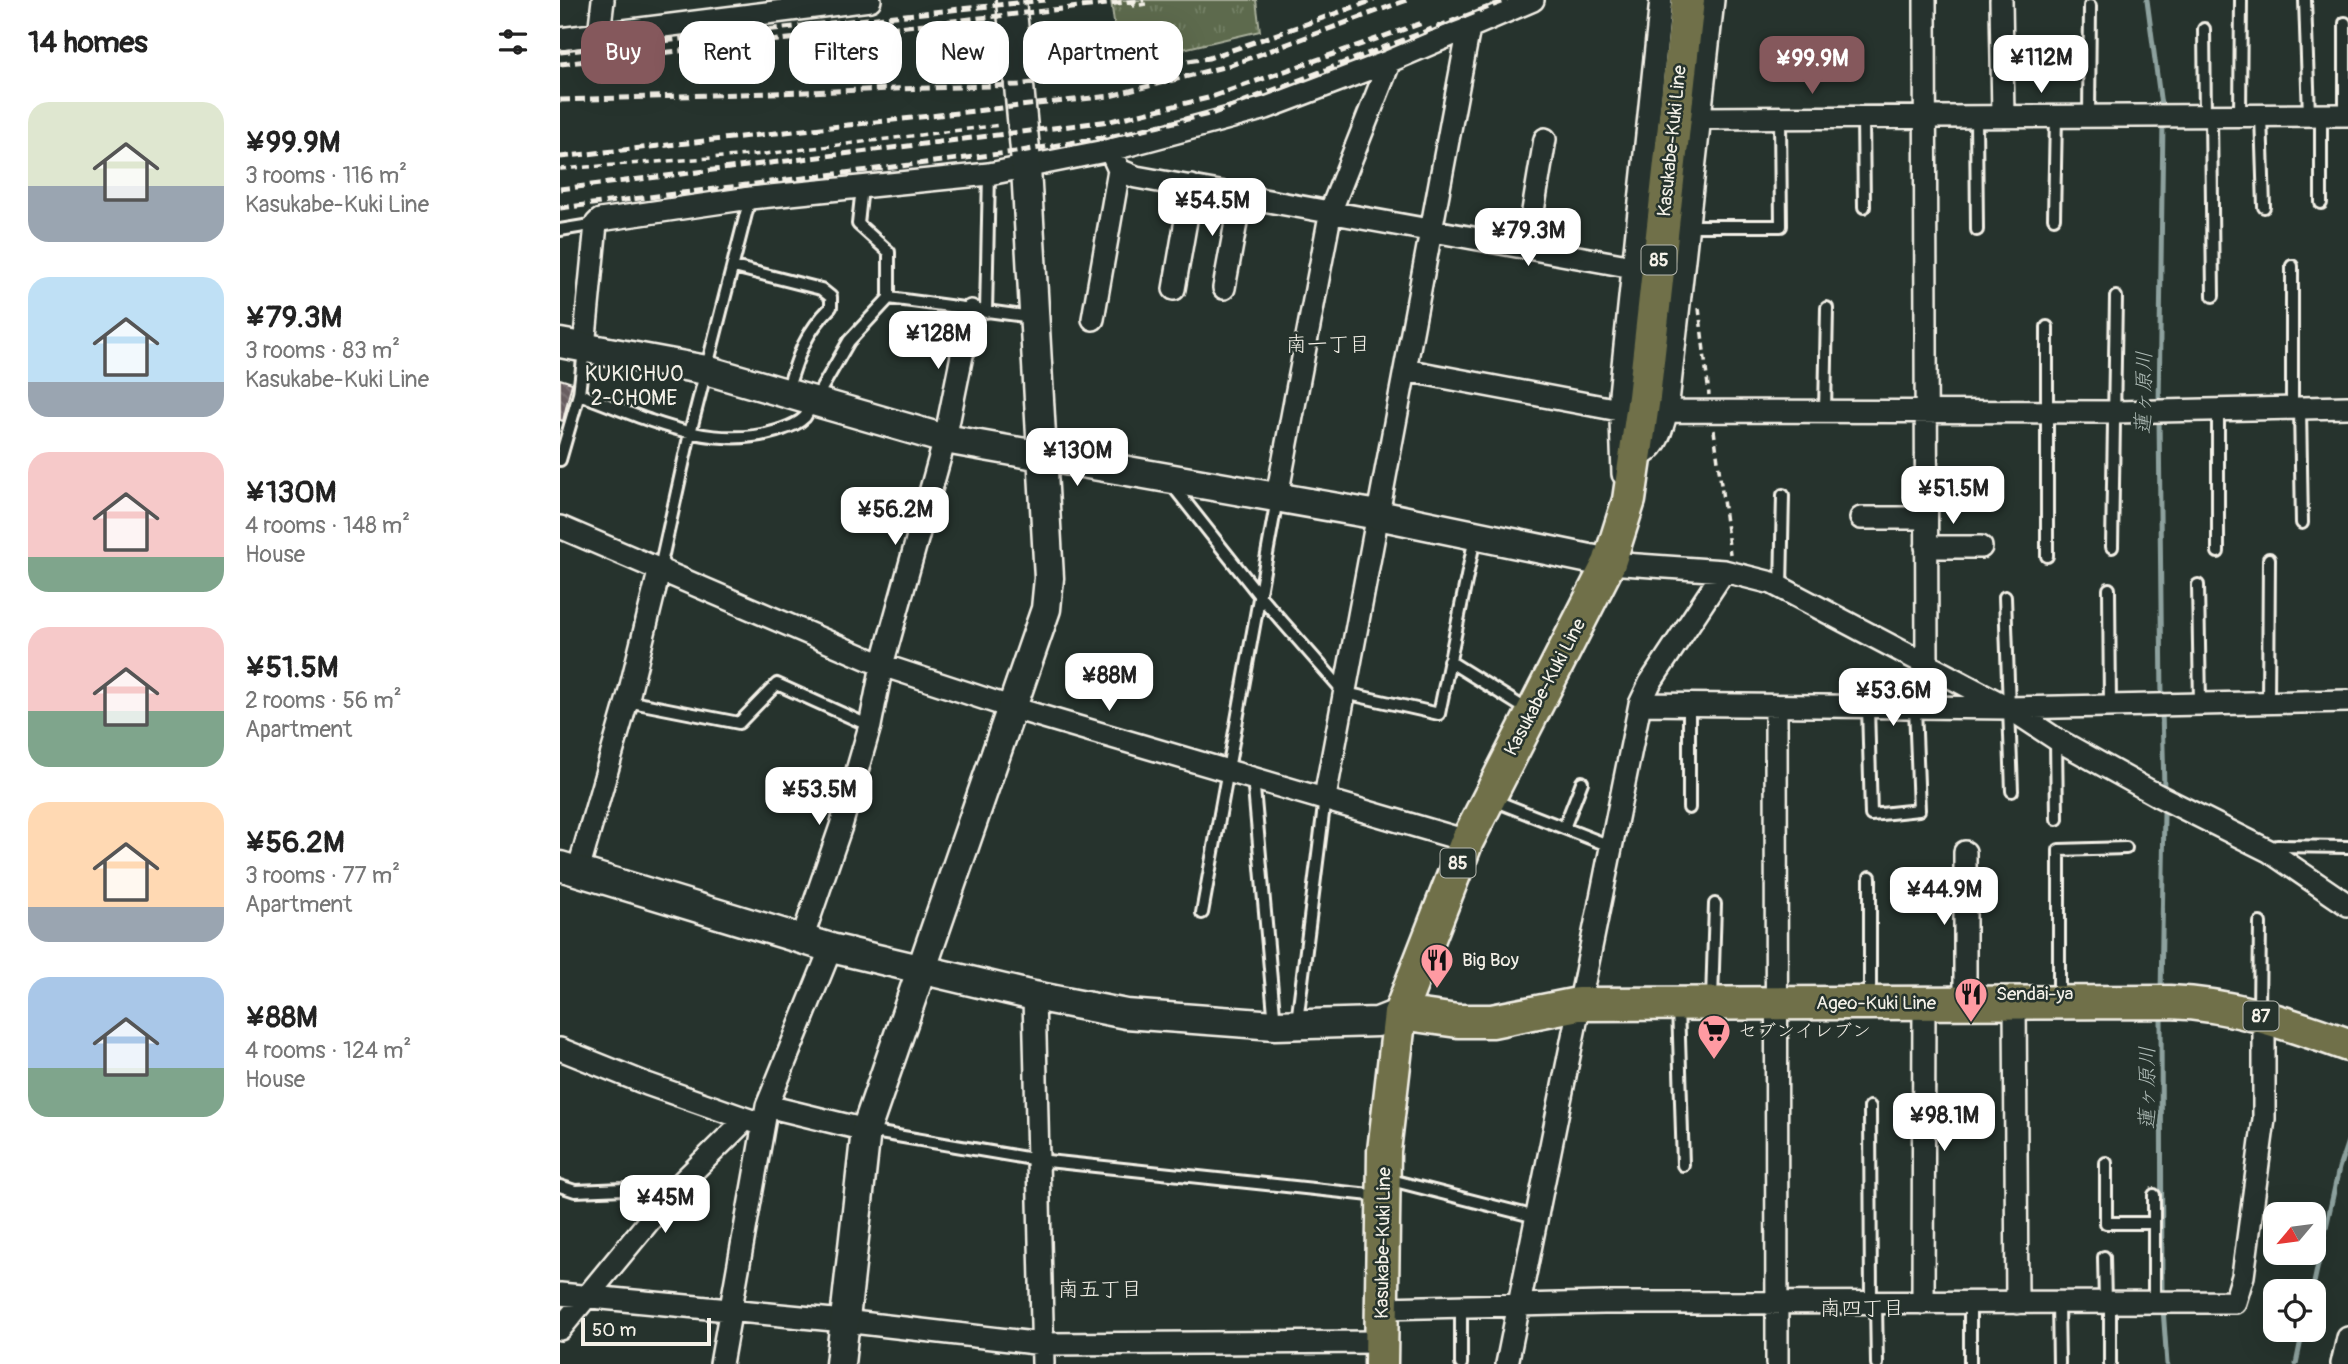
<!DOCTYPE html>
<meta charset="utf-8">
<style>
:root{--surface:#fff;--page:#f2f2f2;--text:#222;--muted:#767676;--accent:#85585c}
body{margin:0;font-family:Pangolin,"Klee One",sans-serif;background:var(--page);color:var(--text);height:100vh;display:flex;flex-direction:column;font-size:26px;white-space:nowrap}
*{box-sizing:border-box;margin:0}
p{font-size:23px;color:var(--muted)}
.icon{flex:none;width:38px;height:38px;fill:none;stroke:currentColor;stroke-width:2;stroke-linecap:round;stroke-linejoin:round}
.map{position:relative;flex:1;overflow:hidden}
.panel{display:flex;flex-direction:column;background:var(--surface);width:560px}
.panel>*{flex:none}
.hud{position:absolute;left:21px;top:21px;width:665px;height:63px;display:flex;gap:14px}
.needle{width:46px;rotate:241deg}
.buttons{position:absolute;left:1703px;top:1202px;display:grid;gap:14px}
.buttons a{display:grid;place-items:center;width:63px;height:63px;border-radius:14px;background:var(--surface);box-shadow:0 7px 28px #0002;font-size:35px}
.scale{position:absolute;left:21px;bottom:18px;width:130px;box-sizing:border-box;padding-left:7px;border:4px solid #f4f1e8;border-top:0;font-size:19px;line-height:24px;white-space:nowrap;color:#f4f1e8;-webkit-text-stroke:5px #26332d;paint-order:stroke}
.price{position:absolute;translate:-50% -60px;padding:0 16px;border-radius:14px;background:#fff;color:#222;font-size:23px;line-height:46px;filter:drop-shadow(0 2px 4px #0008)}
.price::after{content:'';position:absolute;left:50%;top:42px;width:21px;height:16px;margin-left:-10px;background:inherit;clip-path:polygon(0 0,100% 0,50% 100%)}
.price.active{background:var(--accent);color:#fff}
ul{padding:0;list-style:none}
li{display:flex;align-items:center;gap:21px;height:175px;padding:0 28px}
li span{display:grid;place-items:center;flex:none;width:196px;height:140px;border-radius:21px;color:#555}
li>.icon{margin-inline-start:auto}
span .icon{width:84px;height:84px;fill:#fffc;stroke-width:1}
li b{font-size:30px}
h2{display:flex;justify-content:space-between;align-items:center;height:84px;padding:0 28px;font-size:30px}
.chip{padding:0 24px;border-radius:21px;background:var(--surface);box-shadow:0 7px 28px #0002;font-size:24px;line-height:63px}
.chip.active{background:var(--accent);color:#fff}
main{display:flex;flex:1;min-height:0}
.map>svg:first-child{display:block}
.park{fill:url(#park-tufts);stroke:#a8ae9a;stroke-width:2}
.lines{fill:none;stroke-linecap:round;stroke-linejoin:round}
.stream{stroke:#8da19e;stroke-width:5}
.building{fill:url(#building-back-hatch);stroke:#f4f1e8;stroke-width:2}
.lane-casing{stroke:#f4f1e8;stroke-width:16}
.street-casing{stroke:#f4f1e8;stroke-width:26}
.secondary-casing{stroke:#f4f1e8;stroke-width:33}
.primary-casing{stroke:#f4f1e8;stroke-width:37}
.path{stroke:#f4f1e8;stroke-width:3.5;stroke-dasharray:7 5;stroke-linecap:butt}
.lane{stroke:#26332d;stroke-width:10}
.street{stroke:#26332d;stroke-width:21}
.secondary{stroke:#26332d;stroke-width:28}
.primary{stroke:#6f704a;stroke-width:32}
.rail{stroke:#f4f1e8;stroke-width:5;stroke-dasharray:10 5;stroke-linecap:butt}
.labels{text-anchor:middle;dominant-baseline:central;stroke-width:5;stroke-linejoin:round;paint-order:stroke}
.shield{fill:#26332d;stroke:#b6b8b0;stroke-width:2}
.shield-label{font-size:18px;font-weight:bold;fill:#f4f1e8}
.street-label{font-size:19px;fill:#f4f1e8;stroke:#26332d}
.poi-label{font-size:19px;fill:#f4f1e8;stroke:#26332d;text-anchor:start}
.neighbourhood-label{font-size:21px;fill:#f4f1e8;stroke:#26332d}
.water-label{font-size:21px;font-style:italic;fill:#afbcb7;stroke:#26332d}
</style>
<main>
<section class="panel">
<h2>14 homes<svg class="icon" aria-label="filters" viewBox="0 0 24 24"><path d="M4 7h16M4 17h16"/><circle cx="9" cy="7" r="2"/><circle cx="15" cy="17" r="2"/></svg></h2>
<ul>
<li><span style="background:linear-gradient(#dfe7d0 60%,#9aa5b1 0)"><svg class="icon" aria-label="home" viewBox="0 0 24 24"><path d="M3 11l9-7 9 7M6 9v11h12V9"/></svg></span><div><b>¥99.9M</b><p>3 rooms · 116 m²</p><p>Kasukabe-Kuki Line</p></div></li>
<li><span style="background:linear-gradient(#bfe0f5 75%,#9aa5b1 0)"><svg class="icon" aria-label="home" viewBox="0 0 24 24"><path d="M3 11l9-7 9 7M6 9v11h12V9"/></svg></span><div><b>¥79.3M</b><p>3 rooms · 83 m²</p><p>Kasukabe-Kuki Line</p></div></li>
<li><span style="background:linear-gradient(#f6c9c9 75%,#7fa58c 0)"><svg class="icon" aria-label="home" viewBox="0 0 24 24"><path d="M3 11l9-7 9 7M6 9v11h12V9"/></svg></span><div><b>¥130M</b><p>4 rooms · 148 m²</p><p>House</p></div></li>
<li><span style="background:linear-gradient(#f6c9c9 60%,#7fa58c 0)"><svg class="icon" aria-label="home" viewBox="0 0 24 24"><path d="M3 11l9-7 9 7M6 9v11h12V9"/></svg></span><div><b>¥51.5M</b><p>2 rooms · 56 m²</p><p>Apartment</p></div></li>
<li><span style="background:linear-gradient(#ffd9b3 75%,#9aa5b1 0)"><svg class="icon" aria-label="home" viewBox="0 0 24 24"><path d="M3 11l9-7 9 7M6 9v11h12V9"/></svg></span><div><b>¥56.2M</b><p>3 rooms · 77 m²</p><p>Apartment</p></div></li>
<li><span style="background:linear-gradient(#a9c7e8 65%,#7fa58c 0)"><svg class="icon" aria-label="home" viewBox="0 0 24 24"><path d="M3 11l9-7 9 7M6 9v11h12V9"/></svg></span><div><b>¥88M</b><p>4 rooms · 124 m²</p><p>House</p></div></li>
</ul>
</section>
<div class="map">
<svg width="1788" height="1364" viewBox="0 0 1788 1364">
<defs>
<pattern id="park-tufts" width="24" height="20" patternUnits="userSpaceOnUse" patternTransform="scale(1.75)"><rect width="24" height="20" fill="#5d6b4d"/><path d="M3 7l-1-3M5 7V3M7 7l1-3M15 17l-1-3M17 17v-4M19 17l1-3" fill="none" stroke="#758167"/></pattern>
<pattern id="building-back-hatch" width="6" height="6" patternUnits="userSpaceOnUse" patternTransform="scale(1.75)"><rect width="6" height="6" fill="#685d60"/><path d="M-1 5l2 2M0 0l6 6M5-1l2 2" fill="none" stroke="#7e7577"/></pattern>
</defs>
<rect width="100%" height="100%" fill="#26332d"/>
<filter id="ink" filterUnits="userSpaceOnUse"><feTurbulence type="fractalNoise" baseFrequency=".0143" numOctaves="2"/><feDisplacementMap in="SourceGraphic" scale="14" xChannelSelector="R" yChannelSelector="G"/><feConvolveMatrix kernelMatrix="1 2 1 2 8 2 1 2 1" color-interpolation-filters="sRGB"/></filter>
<g filter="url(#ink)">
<path class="park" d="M551 0H696L700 31 606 53 559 60Z"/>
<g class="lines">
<path class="stream" d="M1587 0 1602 113
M1599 406 1603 122
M1599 416 1602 700
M1602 710 1604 788
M1601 994 1604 812
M1601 1014 1602 1298
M1752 1292 1779 1168 1788 1141
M1603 1308 1607 1364
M1736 1364 1743 1330"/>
</g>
<path class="building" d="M0 379 12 383 3 421 0 420Z"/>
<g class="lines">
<defs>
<path id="lane" d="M1745 0 1749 115
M1785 23V115
M1644 29 1645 115
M1651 115 1653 296
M1680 115 1681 0
M1701 115 1704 207
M1416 116 1417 230
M1529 116 1530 6
M1303 117 1304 207
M302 187 298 224 329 252V298
M1761 203V115
M1494 218 1496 116
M1128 226H1221L1220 117
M0 230 36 224
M174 267 261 289 271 297V307C244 334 238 356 227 391
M426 312 429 174
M19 394C83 417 149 452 217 431 228 427 237 425 245 417L289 341 329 298 472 317
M1732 408V266
M1740 408 1742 523
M1265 412 1267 308
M0 460 19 394 24 350
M612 485 699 595 785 693 879 714 915 537
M1552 547 1556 297
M1658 552V411
M1487 556V327
M100 568 130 433 190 198
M1638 585 1640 703
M1221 588 1223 495
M1549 589 1550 705
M1445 597 1452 791
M889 661 969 711
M67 701 179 723 217 684 310 726
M1708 703 1709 559
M1308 707 1311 815 1359 810 1355 707
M1496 739 1497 819
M693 777 715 1025
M933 800 1050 846
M1129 808V705
M1004 828 1022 782
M1717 846 1788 847
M1310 877V1000
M642 913 717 499
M1499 999V850L1566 848
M1152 1000 1155 904
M1118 1006 1123 1165
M1699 1013 1700 923
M737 1022 765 798
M1310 1107 1311 1303
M308 1131 478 1160 820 1196
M1546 1163V1223H1594
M827 1179 976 1217
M0 1186 15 1191 114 1187
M1594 1195V1303
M1544 1257 1545 1303
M1316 1303 1317 1364
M1410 1303V1364
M1498 1303 1499 1364
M901 1306V1364
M1550 1364V1303"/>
<path id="street" d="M1365 0 1367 664
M1441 0 1443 116
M39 34 43 0
M0 39 310 0
M830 61 973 0
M1138 118 1788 115
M550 150 706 108 830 61 771 210 717 496
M967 247 985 139
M664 288 681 195
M614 289 632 186
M533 319 559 170
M24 347 36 224 40 220 190 198 429 174 550 150 559 170 576 177 1073 267
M845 370 1059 410
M1107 411 1555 412 1788 407
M1076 458C1098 449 1101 431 1107 411L1153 0
M1063 474 1060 394 1101 0
M1301 518H1365
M0 527 322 665 453 708 907 841
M1366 547H1421
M1049 563 1164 571 1212 583 1449 708 1496 739 1597 795 1709 851 1788 905
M1080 704 1449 708 1788 701
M1216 707 1217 1364
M765 797 909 28
M18 871 69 694 100 568
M242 939 281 826 310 726 322 665 385 439 411 311
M474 996 483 1364
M1455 1002 1457 1303
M1405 1003V852
M0 1049 87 1084 198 1123
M207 1106 306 1130
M0 1294 284 1321 483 1344 821 1342
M1363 1303 1364 1003
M821 1308 1044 1303 1675 1302 1683 1276 1704 1119V1016
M0 1329 117 1187 185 1120
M161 1364 207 1106 271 948
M947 1364 1080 704 1090 683 1164 571
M1782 1364 1788 1338"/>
<path id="secondary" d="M0 343 146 370 385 439 818 515 1049 563
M0 866 271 948 474 996 566 1014 715 1025 817 1022 840 1013
M280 1364 306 1130 486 609 489 578 465 150 451 0"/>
<path id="primary" d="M840 1013 898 1021H932L1018 1004 1610 1002C1672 1004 1730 1024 1788 1045
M821 1364 824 1151 840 1013 907 841 1049 563 1069 500 1084 397 1128 0"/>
</defs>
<use href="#lane" class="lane-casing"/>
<use href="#street" class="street-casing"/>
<use href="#secondary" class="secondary-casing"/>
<use href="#primary" class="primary-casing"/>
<path class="path" d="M573 0 574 6 586 4
M0 169 205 154 441 125
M1139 308 1149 395
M1154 430 1170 554"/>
<use href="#lane" class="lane"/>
<use href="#street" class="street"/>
<use href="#secondary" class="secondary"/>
<use href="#primary" class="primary"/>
<path class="rail" d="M0 52 485 0
M0 64 584 0
M0 100 458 85 649 58 814 0
M0 157 550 96 671 65 847 0
M0 189 550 121 648 98 862 23
M0 208 455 152 553 136 654 113 947 0"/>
</g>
</g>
<defs>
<symbol id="restaurant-pin" viewBox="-11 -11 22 30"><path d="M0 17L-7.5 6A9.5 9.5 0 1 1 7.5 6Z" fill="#ff9aa2" stroke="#26332d"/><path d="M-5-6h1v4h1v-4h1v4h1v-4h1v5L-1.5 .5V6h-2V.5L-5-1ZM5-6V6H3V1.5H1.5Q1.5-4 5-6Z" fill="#111"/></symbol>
<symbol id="supermarket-pin" viewBox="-11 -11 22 30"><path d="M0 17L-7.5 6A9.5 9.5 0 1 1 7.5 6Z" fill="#ff9aa2" stroke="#26332d"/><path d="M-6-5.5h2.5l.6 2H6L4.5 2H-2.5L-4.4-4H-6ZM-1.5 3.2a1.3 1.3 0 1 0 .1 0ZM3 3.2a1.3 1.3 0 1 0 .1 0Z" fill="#111"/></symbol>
</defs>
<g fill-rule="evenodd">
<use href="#restaurant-pin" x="858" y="941" width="38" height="52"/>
<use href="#restaurant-pin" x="1392" y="975" width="38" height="52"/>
<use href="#supermarket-pin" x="1135" y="1012" width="38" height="52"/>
</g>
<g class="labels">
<g class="shield">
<rect x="1081.5" y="245.5" width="35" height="29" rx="5"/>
<rect x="880.5" y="848.5" width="35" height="29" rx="5"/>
<rect x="1683.5" y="1001.5" width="35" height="29" rx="5"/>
</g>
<g class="shield-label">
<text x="1099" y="260">85</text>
<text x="898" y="863">85</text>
<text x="1701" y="1016">87</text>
</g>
<g class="street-label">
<text transform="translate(1112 141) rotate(-84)">Kasukabe-Kuki Line</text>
<text transform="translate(985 687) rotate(-62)">Kasukabe-Kuki Line</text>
<text x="1316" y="1003">Ageo-Kuki Line</text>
<text transform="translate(823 1243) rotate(-89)">Kasukabe-Kuki Line</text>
</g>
<g class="poi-label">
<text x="902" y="960">Big Boy</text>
<text x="1436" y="994">Sendai-ya</text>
<text x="1178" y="1031">セブンイレブン</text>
</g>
<g class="neighbourhood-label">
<text x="768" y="344">南一丁目</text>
<text x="74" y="374">KUKICHUO<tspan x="74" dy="24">2-CHOME</tspan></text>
<text x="540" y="1289">南五丁目</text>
<text x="1302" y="1308">南四丁目</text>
</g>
<g class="water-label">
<text transform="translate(1584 393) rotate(-89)">蓮ヶ原川</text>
<text transform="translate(1587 1088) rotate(-90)">蓮ヶ原川</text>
</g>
</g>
</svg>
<div class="buttons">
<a><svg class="needle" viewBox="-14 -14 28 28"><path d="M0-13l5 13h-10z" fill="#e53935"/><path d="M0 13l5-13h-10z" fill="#767676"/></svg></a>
<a><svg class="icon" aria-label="locate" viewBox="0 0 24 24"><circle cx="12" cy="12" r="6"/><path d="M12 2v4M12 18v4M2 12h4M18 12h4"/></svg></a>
</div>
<div class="scale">50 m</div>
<b class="price" style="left:1481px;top:95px">¥112M</b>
<b class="price active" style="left:1252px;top:96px">¥99.9M</b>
<b class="price" style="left:652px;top:238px">¥54.5M</b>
<b class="price" style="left:968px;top:268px">¥79.3M</b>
<b class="price" style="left:378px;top:371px">¥128M</b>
<b class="price" style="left:517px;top:488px">¥130M</b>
<b class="price" style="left:1393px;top:526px">¥51.5M</b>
<b class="price" style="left:335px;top:547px">¥56.2M</b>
<b class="price" style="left:549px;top:713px">¥88M</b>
<b class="price" style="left:1333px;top:728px">¥53.6M</b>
<b class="price" style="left:259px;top:827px">¥53.5M</b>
<b class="price" style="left:1384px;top:927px">¥44.9M</b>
<b class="price" style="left:1384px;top:1153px">¥98.1M</b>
<b class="price" style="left:105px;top:1235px">¥45M</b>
<div class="hud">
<a class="chip active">Buy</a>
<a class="chip">Rent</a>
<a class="chip">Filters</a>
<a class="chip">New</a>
<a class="chip">Apartment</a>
</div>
</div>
</main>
